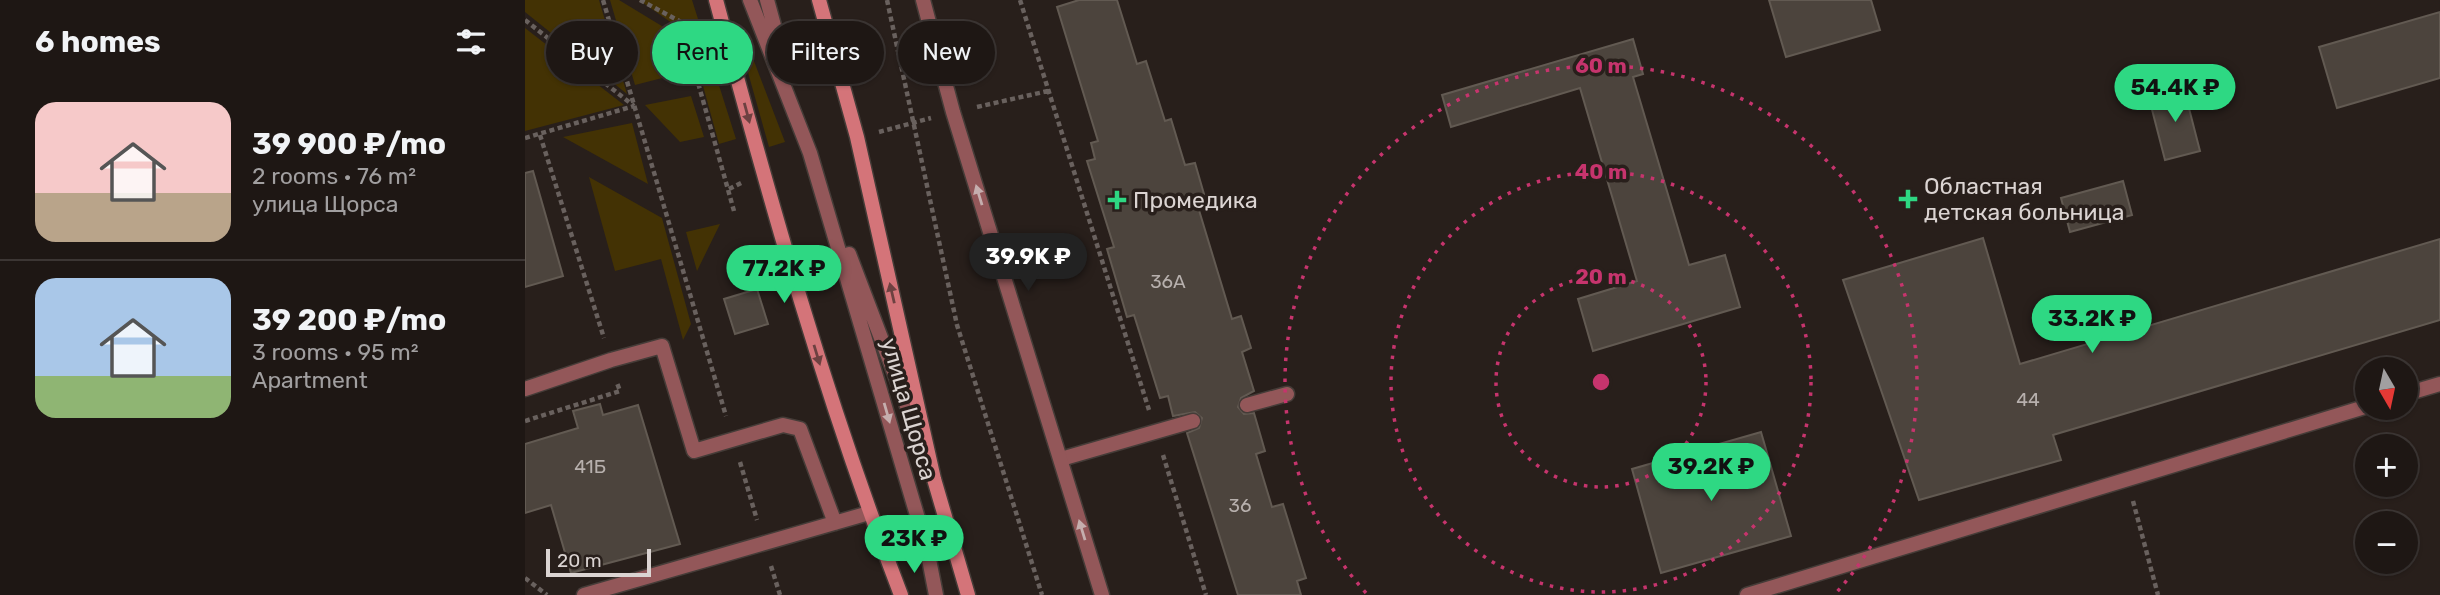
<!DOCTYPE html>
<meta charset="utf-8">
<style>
:root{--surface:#1e1714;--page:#2b2422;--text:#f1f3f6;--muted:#a19fa0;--line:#3c3634;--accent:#2ed883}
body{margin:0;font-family:Rubik,sans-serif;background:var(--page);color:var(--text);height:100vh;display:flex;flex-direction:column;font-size:26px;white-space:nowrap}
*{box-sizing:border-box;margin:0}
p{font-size:23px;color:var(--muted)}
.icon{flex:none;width:38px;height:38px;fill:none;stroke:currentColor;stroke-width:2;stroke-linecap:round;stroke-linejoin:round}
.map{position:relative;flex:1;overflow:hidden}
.drawer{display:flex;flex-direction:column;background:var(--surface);width:525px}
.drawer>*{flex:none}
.hud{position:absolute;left:21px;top:21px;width:665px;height:63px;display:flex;gap:14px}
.needle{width:46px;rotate:171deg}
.tools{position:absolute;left:1830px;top:357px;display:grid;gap:14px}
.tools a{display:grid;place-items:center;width:63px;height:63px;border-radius:50%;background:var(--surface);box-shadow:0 2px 5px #0004,0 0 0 2px var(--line);font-size:35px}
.scale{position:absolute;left:21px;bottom:18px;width:105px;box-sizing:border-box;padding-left:7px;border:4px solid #dbd4d2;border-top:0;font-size:19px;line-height:24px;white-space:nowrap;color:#dbd4d2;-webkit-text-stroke:5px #281f1b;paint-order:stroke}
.price{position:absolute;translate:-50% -60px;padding:0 16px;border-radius:24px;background:var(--accent);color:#111;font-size:23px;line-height:46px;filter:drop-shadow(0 2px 4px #0008)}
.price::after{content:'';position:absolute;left:50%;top:42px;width:21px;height:16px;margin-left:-10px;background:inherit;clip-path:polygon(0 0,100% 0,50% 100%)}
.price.active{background:#222;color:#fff}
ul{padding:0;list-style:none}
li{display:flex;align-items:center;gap:21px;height:175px;padding:0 35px}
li+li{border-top:2px solid var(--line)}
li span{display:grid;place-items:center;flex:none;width:196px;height:140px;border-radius:21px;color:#555}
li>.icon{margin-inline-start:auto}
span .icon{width:84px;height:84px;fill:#fffc;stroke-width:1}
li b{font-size:30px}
h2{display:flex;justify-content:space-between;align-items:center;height:84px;padding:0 35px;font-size:30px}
.pill{padding:0 24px;border-radius:32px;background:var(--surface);box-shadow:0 2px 5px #0004,0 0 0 2px var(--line);font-size:24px;line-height:63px}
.pill.active{background:var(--accent);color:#111}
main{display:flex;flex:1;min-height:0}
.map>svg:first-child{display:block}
.green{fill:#433204}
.building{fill:#4c443d;stroke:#625a52;stroke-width:2}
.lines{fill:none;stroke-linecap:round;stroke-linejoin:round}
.lane-casing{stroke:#453c38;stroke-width:17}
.street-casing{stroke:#453c38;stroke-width:17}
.secondary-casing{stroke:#453c38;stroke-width:17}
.path{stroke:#69615e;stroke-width:4.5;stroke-dasharray:5 3.5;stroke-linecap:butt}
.lane{stroke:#935759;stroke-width:14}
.street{stroke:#935759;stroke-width:14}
.secondary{stroke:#d47479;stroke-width:14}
.oneway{fill:#6d4141}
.oneway2{fill:#c5aeae}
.ring{fill:none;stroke:#c6346d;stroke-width:3.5;stroke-dasharray:3.5 7}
.poi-dot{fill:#2ed883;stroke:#281f1b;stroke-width:2.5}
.labels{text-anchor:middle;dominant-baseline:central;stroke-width:7;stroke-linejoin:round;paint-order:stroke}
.number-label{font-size:19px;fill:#b7b0ad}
.poi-label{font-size:23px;fill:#dbd4d2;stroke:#281f1b;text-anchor:start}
.street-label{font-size:23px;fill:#dbd4d2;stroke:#281f1b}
.centre{fill:#c6346d;stroke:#281f1b;stroke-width:3.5}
.ring-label{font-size:21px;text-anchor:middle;font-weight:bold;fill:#c6346d;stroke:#281f1b;stroke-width:7;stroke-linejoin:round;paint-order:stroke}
</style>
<main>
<section class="drawer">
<h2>6 homes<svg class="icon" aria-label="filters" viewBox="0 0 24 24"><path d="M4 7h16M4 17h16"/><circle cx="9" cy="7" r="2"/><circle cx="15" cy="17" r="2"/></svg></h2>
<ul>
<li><span style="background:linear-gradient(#f6c9c9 65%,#b9a48a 0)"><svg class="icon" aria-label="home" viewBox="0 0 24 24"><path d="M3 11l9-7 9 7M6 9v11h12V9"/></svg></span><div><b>39 900 ₽/mo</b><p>2 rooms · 76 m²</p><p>улица Щорса</p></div></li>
<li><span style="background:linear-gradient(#a9c7e8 70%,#8fb573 0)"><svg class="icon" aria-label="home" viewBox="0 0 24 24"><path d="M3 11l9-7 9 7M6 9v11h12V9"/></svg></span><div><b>39 200 ₽/mo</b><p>3 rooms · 95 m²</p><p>Apartment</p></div></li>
</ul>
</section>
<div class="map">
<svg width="1915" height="595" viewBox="0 0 1915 595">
<rect width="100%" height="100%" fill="#281f1b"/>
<path class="green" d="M0 0H74L102 94 0 12Z
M85 0H94L145 31 133 35 145 76 110 85Z
M114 0H167L211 139 194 144 164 35Z
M0 28 99 105 0 131Z
M222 43 260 142 244 147 215 44Z
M166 96 179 137 155 142 120 105Z
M107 123 123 184 38 137Z
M64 177 137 218 166 324 158 340 136 259 90 271Z
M195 224 172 271 161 232Z"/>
<path class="building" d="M554 0H592L612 64 621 61 640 121 646 119 660 165 670 163 679 194 670 197 707 319 716 316 726 348 717 352 729 391 716 398 713 407 719 414 729 413 740 451 731 454 747 507 758 504 781 578 772 581 776 595H713L662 433 674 428 677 418 670 412 648 416 643 396 635 398 609 315 602 317 582 249 589 247 562 161 570 159 566 143 573 141 532 7Z
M1244 0H1346L1355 30 1261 57Z
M1915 12V78L1812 108 1794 47Z
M1108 39 1118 74 1108 77 1164 265 1200 255 1215 307 1068 351 1053 299 1112 281 1055 88 926 127 917 95Z
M1659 89 1675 151 1640 160 1624 98Z
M8 171 38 276 0 287V173Z
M1598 181 1607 215 1545 232 1536 198Z
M1458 238 1495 364 1915 239V320L1528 435 1536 460 1394 500 1318 280Z
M232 289 243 324 210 334 199 299Z
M75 404 78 415 113 405 155 544 46 573 26 505 0 513V444L53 428 48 411Z
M1236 432 1266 536 1136 573 1107 469Z"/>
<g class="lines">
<defs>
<path id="lane" d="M0 389 86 360 137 346 169 451 258 425 275 429 310 523
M1881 394 1915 384
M722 405 762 394
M536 459 668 421
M59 595 344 513
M1222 595 1843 406"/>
<path id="street" d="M225 0 285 153 402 549 411 595
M242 0 262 73
M398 0 428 112 577 595
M324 254 398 448"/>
<path id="secondary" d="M191 0C245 201 301 401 376 595
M294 0 332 137 409 479 443 595"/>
</defs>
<use href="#lane" class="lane-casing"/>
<use href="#street" class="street-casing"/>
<use href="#secondary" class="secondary-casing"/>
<path class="path" d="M78 0 201 416
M115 0 156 22 209 211
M362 0 432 325 517 595
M495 0 624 410
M0 20 109 106
M452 107 523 91
M354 132 406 118
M15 135 79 338
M0 138 109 106
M204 189 218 182
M0 421 95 391 92 383
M638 455 681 595
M215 462 232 520
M1608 501 1633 595
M246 566 255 595
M0 578 22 595"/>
<use href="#lane" class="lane"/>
<use href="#street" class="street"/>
<use href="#secondary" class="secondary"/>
</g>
<defs><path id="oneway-solid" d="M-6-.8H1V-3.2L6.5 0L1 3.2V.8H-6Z" transform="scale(1.75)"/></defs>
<g class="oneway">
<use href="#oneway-solid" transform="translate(222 113) rotate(75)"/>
<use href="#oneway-solid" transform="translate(367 293) rotate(-103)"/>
<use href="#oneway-solid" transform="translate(292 355) rotate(73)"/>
</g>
<g class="oneway2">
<use href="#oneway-solid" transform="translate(454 195) rotate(-107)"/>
<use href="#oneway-solid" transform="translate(362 413) rotate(74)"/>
<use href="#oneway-solid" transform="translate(557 530) rotate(-107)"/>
</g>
<g class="ring">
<circle cx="1076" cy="382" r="105"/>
<circle cx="1076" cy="382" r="210"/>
<path d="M841 593A316 316 0 1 1 1311 593"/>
</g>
<g class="poi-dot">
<path d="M1379.5 188.5h7v7h7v7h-7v7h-7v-7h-7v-7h7z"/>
<path d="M588.5 189.5h7v7h7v7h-7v7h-7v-7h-7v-7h7z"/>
</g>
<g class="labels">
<g class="number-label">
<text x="643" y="281">36А</text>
<text x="1503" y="399">44</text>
<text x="65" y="466">41Б</text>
<text x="715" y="505">36</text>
</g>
<g class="poi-label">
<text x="1399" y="186">Областная<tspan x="1399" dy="26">детская больница</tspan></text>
<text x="608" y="200">Промедика</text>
</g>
<g class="street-label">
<text transform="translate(384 409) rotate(74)">улица Щорса</text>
</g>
</g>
<circle cx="1076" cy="382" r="10" class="centre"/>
<g class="ring-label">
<text x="1076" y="73">60 m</text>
<text x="1076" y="179">40 m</text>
<text x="1076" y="284">20 m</text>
</g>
</svg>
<div class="tools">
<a><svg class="needle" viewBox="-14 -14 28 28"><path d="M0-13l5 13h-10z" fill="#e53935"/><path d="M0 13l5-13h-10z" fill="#a19fa0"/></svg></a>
<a>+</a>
<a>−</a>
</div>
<div class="scale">20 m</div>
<b class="price" style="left:1650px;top:124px">54.4K ₽</b>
<b class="price active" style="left:503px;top:293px">39.9K ₽</b>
<b class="price" style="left:259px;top:305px">77.2K ₽</b>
<b class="price" style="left:1567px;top:355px">33.2K ₽</b>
<b class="price" style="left:1186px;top:503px">39.2K ₽</b>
<b class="price" style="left:389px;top:575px">23K ₽</b>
<div class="hud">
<a class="pill">Buy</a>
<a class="pill active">Rent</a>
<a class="pill">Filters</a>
<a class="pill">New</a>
</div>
</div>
</main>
